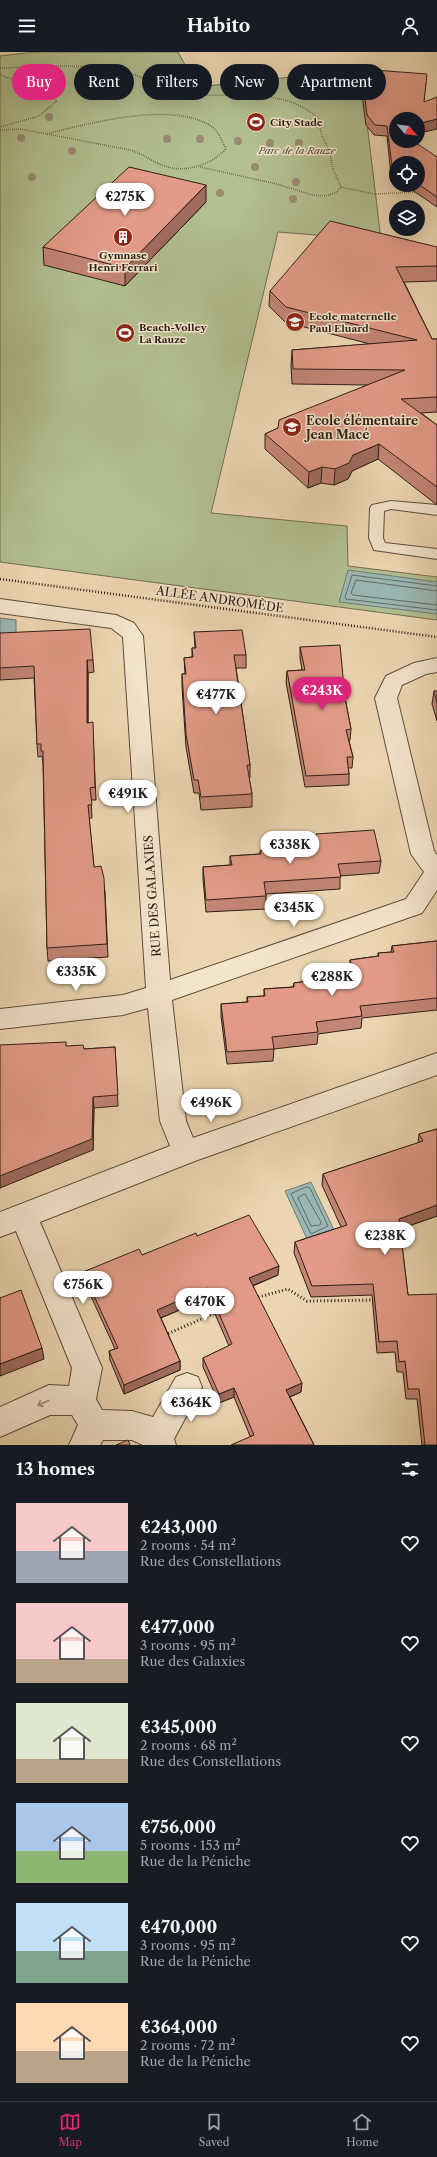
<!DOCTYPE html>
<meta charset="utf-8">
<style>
:root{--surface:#171b24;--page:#20242c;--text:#f1f3f6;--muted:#9ea1a6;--line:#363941;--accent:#db2777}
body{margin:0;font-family:"Libre Caslon Text",serif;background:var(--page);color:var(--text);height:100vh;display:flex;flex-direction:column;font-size:15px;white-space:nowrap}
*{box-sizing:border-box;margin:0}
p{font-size:13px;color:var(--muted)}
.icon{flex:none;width:22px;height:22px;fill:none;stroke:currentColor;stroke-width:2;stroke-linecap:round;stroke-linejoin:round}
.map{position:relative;height:1393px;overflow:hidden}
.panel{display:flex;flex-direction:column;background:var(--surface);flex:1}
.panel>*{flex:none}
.guide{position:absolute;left:12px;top:12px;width:413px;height:36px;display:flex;gap:8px}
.needle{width:26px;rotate:119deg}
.buttons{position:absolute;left:389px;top:60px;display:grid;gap:8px}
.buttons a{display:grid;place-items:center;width:36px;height:36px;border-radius:50%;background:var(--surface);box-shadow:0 4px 16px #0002;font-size:20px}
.price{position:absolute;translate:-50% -34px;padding:0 9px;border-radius:14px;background:#fff;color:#222;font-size:13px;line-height:26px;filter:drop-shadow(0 1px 2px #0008)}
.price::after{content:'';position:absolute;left:50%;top:24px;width:12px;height:9px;margin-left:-6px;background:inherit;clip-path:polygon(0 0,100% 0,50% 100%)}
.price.selected{background:var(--accent);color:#fff}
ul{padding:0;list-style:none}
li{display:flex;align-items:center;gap:12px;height:100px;padding:0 16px}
li span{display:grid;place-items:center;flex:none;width:112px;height:80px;border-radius:0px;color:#555}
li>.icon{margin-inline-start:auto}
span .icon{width:48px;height:48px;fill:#fffc;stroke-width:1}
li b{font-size:17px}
h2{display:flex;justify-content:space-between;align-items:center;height:48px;padding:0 16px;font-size:17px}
.pill{padding:0 14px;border-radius:18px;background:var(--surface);box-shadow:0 4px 16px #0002;font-size:14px;line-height:36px}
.pill.selected{background:var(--accent);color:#fff}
header{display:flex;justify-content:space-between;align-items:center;height:52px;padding:0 16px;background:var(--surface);font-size:18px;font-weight:700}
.tabs{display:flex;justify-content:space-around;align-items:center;height:56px;border-top:1px solid var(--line);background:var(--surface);font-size:11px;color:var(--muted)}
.tabs a{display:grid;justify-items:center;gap:2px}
.tabs .selected{color:var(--accent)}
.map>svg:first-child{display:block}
.green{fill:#b2bf90;stroke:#706e53}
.water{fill:#9ab7b3;stroke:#6e7a74}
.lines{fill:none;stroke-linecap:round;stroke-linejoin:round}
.shore{stroke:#646a64;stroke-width:1}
.lane-casing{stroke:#5d4c3d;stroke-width:2}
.street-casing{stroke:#5d4c3d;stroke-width:2}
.path-far2{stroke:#2d1e16;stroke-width:1.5;stroke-dasharray:0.5 1.5;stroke-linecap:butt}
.path-far1{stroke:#2d1e16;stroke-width:2.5;stroke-dasharray:1 2;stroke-linecap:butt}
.path{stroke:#2d1e16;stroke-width:3;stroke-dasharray:1 2.5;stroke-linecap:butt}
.lane{fill:#f3e4cc;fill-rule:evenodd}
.street{fill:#f3e4cc;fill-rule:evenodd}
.tree{fill:#998b70}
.wall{fill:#c38575;stroke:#2d1e16}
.shaded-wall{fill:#9f6c5f;stroke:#2d1e16}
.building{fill:#e39b88;stroke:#2d1e16}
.oneway{stroke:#9a8b7a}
.labels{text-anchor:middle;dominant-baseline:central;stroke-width:3;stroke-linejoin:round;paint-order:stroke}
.far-poi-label{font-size:10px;font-weight:bold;fill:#2d1e16;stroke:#f3e4cc;text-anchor:start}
.far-park-label{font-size:10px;font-style:italic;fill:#554e3b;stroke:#f3e4cc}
.poi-label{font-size:12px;font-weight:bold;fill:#2d1e16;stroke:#f3e4cc;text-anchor:start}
.street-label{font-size:12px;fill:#2d1e16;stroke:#f3e4cc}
</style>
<header><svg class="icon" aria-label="menu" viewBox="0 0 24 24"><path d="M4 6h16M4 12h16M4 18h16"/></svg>Habito<svg class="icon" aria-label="person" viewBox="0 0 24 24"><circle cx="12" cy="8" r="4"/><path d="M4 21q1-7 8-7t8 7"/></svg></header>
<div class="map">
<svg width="437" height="1393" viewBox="0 0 437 1393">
<rect width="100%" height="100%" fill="#ecd6b1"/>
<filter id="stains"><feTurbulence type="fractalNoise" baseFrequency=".005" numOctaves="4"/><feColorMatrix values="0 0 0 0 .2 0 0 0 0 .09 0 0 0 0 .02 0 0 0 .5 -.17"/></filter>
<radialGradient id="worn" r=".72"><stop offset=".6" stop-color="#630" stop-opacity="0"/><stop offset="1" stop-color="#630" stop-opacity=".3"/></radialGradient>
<path class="green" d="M35 0H178L197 35 339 20 361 21 381 188 278 180 211 461 347 474 348 514 437 525V568L0 510V4Z"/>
<path class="water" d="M348 518 437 530V562L339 550Z
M0 566 16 568V585L0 586Z
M311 1130 334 1178 307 1187 285 1139Z"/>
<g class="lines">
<path class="shore" d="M437 534 352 523 345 545 346 547 437 558
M437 539 356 528 351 541 353 543 437 553
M307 1135 310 1136 328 1174 311 1182 291 1142Z
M305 1142 321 1170 320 1173 311 1174 298 1146Z"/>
<defs>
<path id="lane" d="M391 449 437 453V463L391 457 384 459 383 486 385 491 437 497V507L374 498 369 486 370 456 372 453Z"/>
<path id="street" d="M0 547 116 563 134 571 143 584 170 928 406 847 424 820 411 802 375 646 386 624 414 611 437 606V620L426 622 402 633 397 646 434 799 437 803V838L422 861 172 948 186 1069 193 1086 437 1001V1023L195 1109 40 1170 102 1316 96 1347 102 1358 132 1359 153 1365 176 1325 187 1321 198 1325 202 1335 174 1387 176 1393H143L132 1388H103L100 1393H69L78 1373 72 1363H50L0 1385V1355L49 1333 69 1334 72 1316 16 1179 0 1185V1160L170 1094 160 1069 148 956 123 963 0 977V957L123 943 146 936 123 585 111 576 0 561Z"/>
</defs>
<use href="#lane" class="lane-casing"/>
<use href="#street" class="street-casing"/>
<path class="path-far2" d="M0 16C40 15 82 11 121 19 145 24 165 39 190 42 236 47 286 33 322 70L320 76 322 84 329 98 333 117 341 135
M0 23 47 39 57 49 39 64 0 75
M0 78 21 77 130 98C140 101 146 105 155 110 179 123 208 116 226 97 222 90 219 79 211 74 173 49 89 71 47 82
M200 115 277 132 312 143 326 144 337 140 341 135
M341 135 374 142 419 140"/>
<path class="path-far1" d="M0 527 437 585"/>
<path class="path" d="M255 1246 288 1237 307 1249 375 1248
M165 1283 217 1260"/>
<use href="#lane" class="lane"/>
<use href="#street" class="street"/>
</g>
<g class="tree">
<circle cx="49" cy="65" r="4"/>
<circle cx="21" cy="86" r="4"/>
<circle cx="167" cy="87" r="4"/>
<circle cx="200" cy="87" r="4"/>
<circle cx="238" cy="89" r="4"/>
<circle cx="270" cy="91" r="4"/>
<circle cx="299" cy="91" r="4"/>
<circle cx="72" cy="99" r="4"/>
<circle cx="255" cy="115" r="4"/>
<circle cx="32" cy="125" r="4"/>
<circle cx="296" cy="130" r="4"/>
<circle cx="220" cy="141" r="4"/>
<circle cx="293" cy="147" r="4"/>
</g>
<path class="wall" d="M361 17 426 31 419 86H418V67H396V89L437 105V155L405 133H418V111H396V127L391 124 387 84 374 83 366 73 360 27Z
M206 150 125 234 44 213 43 195Z
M437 195V229L404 230 432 287H437V360L421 361 437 373V453L378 407 352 419 348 427 334 433 321 431 308 436 265 397V382L278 376 367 333 292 332 291 313 292 298 370 292 285 270 269 254 270 239Z
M194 580 246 603V616H236L250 713V726H249L252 742V755L201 758 199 741H194L186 695 182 635V622H185L184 606 192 605V596H195Z
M0 581 93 608 94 620 88 621V671L93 683 96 748H91L92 766H89L94 815 105 839 108 905 48 909 47 896 43 712 42 704 38 705 37 692 34 626 0 628Z
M300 595 345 646 351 677 350 688 349 689 353 705 352 716H348L349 722V733L305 735 286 630 287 619 302 618 300 606Z
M434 639H437V669L432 652Z
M316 782 381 809 379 821 340 824V837L266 842V857L206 860 203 827V815L230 813V804L260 802V799L316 795Z
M437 889V958L362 966 361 976 318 982 317 992 274 997 273 1009 227 1012 221 964V952L247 950V945L264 944V937L293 935 294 931 307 929V923L333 920V915L350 914V908L378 904V901L391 900 392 894Z
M66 994 84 997 115 995 118 1054 94 1056 93 1098Z
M437 1077V1164L400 1177 408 1243 437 1393H422L417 1347H406L403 1320H397L395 1300 377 1301 372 1243 311 1245 294 1201 295 1190 341 1175 322 1133 323 1122 418 1091 419 1082Z
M197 1184 278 1223 253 1234 301 1340 290 1345 314 1393 250 1384 234 1345 219 1351 203 1315V1306L229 1294 208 1246 161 1266 180 1309V1318L124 1342 110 1308 109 1299 115 1297 84 1229 83 1220 142 1203Z"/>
<path class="shaded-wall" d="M437 67V77L420 81 419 86 421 71Z
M206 133V150L125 234V216Z
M379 392 378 407 352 419 348 427 334 433 335 417 353 403Z
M322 415 321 431 308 436 309 420Z
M87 608 88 621V683L87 671Z
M93 1045 94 1056 93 1098 0 1136V1124Z
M437 1153V1164L397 1178 399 1167Z
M279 1214 278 1223 249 1235V1226Z
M208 1236V1246L158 1267 157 1258Z
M42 1296 44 1307 0 1324V1312Z
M180 1309V1318L124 1342V1333Z
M302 1331 301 1340 285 1347 286 1338Z
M234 1336V1345L219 1351V1342Z"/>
<path class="building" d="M361 17 427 22 424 50 437 45V67L421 71 420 76H418V67H396V74H392L396 77V89H413L437 105V145L418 132V111H396V117L392 114 387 74 375 73 367 63Z
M129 115 206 133 125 216 43 195Z
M330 169 437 195V214L396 215 432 287H437V345L401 347 437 373V435L379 392 353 403 349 411 335 417 322 415 309 420 265 382 278 376 279 368 405 318 293 317 292 298 417 288 286 255 270 239Z
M90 577 93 608H87V671L93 670 95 735 90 736 92 753H88L94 815 101 814 104 826 107 892 47 896 43 699H41V692H37L34 614 0 616V581Z
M242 578 246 603H234L250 713H247L252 742 201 745 198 728H194L186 682 182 622H186L184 606 193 605 192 596H196L194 580Z
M340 593 345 646 351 677 346 678 353 705H347L349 722 306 724 287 619 305 618 300 595Z
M434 639H437V651Z
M374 778 381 809 338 812 341 825 264 830 266 844 206 848 203 815 232 813 230 804 261 802 260 799 318 795 316 782Z
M437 889V946L360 954 362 964 316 970 318 980 272 985 274 997 227 1000 221 952 248 950 247 945 265 944 264 937 294 935V931L309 929 307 923 334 919 333 915 352 914 350 908 379 904 378 901 394 900 392 894Z
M66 990V994L83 993 84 997 115 995 118 1043 93 1045 92 1087 0 1124V993Z
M437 1077V1153L399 1167 408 1243 437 1242V1393H425L419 1337H408L405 1309 399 1310 397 1289 379 1290 373 1232 312 1234 295 1190 347 1173 323 1122 423 1089 419 1082Z
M249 1163 279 1214 249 1226 302 1331 286 1338 314 1393H231L254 1383 234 1336 219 1342 203 1306 232 1292 208 1236 157 1258 180 1309 124 1333 109 1299 118 1296 83 1220 139 1197 142 1203 196 1181 197 1184Z
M21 1238 42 1296 0 1312V1246Z
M128 1388 130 1393H116Z"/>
<defs><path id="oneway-shaft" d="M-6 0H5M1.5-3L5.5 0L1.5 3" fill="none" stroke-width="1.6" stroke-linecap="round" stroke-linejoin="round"/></defs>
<use class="oneway" href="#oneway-shaft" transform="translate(43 1351) rotate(155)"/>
<defs>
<symbol id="stadium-disc" viewBox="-11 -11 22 22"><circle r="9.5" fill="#8f2418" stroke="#f3e4cc"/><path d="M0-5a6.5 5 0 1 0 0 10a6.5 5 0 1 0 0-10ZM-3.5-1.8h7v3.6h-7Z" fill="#fff"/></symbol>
<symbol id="building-disc" viewBox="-11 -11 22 22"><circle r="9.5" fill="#8f2418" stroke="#f3e4cc"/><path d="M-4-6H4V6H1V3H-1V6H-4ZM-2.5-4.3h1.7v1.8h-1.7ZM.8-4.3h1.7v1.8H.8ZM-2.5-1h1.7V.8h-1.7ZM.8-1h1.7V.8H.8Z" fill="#fff"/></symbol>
<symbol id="school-disc" viewBox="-11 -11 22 22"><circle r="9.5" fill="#8f2418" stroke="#f3e4cc"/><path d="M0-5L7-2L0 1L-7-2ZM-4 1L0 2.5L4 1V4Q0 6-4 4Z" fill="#fff"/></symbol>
</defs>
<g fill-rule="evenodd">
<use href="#stadium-disc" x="245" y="59" width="22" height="22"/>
<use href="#building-disc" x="112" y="174" width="22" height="22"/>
<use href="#school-disc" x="284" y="259" width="22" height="22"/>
<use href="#stadium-disc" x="114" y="270" width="22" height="22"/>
<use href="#school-disc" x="281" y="364" width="22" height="22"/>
</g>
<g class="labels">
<g class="far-poi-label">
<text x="270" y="70">City Stade</text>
<text x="123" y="203" text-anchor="middle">Gymnase<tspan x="123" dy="12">Henri Ferrari</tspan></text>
<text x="309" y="264">Ecole maternelle<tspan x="309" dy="12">Paul Eluard</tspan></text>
<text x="139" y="275">Beach-Volley<tspan x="139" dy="12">La Rauze</tspan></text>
</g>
<g class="far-park-label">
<text x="297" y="98">Parc de la Rauze</text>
</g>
<g class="poi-label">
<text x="306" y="368">Ecole élémentaire<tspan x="306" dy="14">Jean Macé</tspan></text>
</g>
<g class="street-label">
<text transform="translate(220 547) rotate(8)">ALLÉE ANDROMÈDE</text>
<text transform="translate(152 844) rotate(-94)">RUE DES GALAXIES</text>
</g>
</g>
<rect width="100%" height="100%" filter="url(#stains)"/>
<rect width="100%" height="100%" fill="url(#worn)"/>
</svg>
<div class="buttons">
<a><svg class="needle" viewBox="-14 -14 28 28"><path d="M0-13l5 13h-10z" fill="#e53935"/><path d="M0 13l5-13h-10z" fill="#9ea1a6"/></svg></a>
<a><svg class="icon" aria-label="locate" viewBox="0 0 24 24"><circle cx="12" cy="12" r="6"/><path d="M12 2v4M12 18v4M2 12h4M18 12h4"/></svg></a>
<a><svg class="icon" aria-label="layers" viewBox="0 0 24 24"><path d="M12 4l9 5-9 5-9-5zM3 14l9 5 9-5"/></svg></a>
</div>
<b class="price" style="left:125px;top:165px">€275K</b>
<b class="price selected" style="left:322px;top:659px">€243K</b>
<b class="price" style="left:216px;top:663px">€477K</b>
<b class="price" style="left:128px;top:762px">€491K</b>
<b class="price" style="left:290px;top:813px">€338K</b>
<b class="price" style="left:294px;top:876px">€345K</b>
<b class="price" style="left:76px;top:940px">€335K</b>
<b class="price" style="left:332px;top:945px">€288K</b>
<b class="price" style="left:211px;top:1071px">€496K</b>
<b class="price" style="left:385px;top:1204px">€238K</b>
<b class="price" style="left:83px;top:1253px">€756K</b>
<b class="price" style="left:205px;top:1270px">€470K</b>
<b class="price" style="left:191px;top:1371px">€364K</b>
<div class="guide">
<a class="pill selected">Buy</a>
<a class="pill">Rent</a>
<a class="pill">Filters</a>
<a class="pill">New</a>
<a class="pill">Apartment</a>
</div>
</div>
<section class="panel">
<h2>13 homes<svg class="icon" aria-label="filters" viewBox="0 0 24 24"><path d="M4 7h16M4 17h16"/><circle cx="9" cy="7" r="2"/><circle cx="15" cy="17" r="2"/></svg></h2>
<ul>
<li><span style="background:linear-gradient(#f6c9c9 60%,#9aa5b1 0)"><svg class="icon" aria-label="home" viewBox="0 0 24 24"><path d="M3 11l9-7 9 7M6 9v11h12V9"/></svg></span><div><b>€243,000</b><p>2 rooms · 54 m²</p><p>Rue des Constellations</p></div><svg class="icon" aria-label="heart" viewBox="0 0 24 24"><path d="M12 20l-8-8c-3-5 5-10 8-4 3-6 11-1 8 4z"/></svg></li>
<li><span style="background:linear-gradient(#f6c9c9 70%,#b9a48a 0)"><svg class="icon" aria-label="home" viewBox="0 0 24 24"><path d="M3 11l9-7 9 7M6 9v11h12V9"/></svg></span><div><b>€477,000</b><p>3 rooms · 95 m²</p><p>Rue des Galaxies</p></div><svg class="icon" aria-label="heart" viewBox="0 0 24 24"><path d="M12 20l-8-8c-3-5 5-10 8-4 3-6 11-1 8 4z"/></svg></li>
<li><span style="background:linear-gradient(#dfe7d0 70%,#b9a48a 0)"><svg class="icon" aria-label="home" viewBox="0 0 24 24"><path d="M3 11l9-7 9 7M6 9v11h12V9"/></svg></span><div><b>€345,000</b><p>2 rooms · 68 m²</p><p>Rue des Constellations</p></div><svg class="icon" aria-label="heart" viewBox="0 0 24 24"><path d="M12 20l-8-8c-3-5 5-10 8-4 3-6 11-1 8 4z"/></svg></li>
<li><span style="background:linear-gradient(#a9c7e8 60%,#8fb573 0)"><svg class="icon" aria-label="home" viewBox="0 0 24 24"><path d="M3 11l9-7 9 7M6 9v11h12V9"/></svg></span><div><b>€756,000</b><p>5 rooms · 153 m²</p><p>Rue de la Péniche</p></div><svg class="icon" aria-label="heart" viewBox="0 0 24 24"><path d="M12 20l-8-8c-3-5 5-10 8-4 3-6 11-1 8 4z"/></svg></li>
<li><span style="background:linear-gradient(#bfe0f5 60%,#7fa58c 0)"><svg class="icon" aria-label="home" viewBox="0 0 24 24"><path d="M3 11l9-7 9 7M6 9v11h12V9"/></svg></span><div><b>€470,000</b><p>3 rooms · 95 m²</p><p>Rue de la Péniche</p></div><svg class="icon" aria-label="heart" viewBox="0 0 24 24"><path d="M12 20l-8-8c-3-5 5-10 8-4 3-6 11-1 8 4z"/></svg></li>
<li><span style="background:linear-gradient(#ffd9b3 60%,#b9a48a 0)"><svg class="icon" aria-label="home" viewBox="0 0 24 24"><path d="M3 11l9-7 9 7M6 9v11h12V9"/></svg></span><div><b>€364,000</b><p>2 rooms · 72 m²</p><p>Rue de la Péniche</p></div><svg class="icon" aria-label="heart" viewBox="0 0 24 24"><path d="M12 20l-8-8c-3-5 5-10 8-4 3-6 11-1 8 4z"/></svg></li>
</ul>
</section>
<nav class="tabs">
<a class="selected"><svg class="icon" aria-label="map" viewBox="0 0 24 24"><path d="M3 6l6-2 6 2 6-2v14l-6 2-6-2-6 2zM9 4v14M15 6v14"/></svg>Map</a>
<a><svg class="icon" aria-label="saved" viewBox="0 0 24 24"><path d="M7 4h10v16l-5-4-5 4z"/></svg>Saved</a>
<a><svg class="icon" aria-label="home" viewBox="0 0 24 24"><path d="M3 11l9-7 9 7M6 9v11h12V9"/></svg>Home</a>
</nav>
